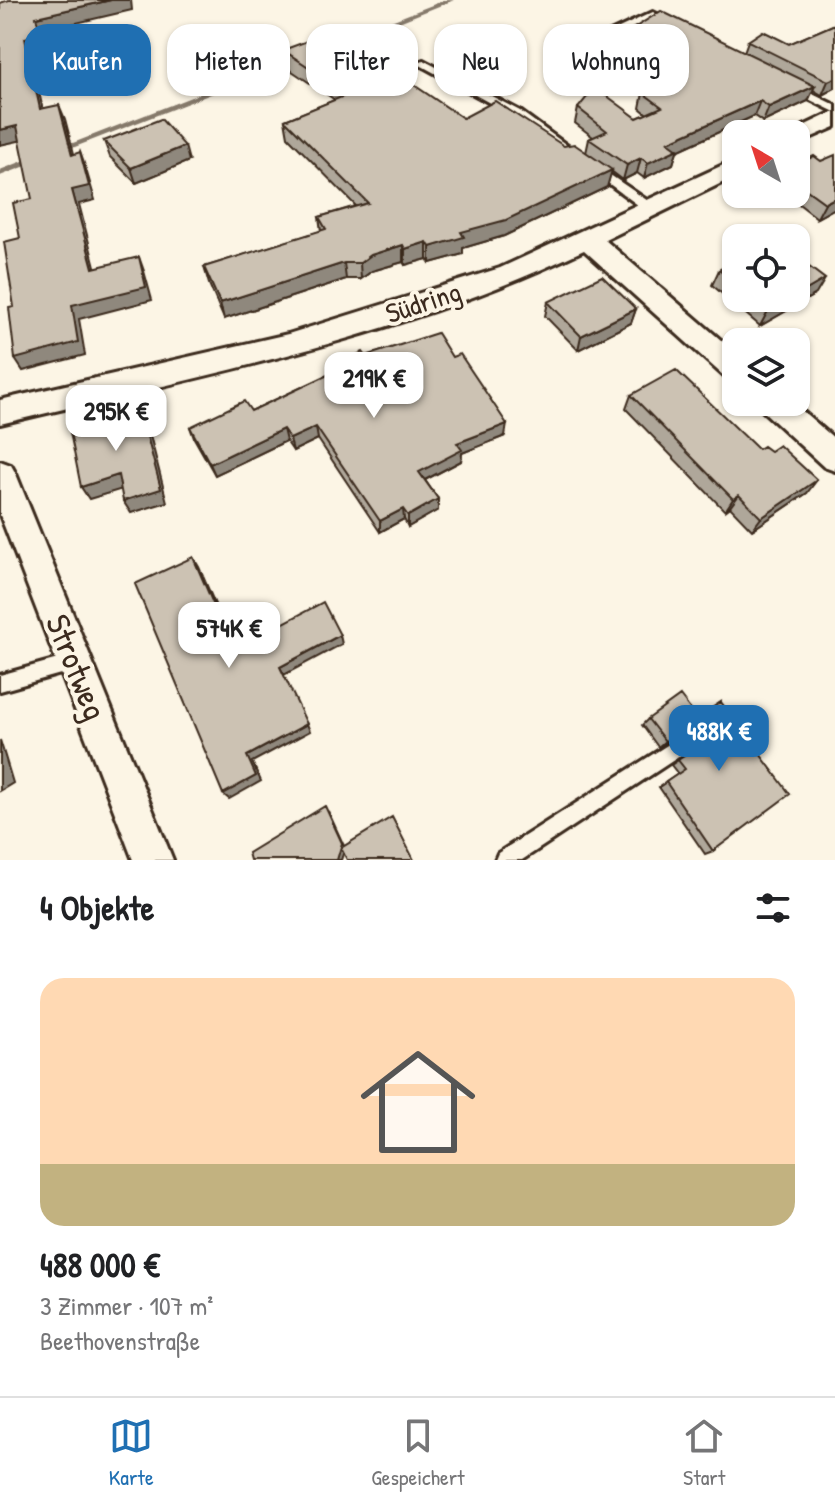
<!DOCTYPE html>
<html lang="de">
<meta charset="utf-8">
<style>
:root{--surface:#fff;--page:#f2f2f2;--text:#202124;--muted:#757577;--line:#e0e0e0;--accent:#1f6fb2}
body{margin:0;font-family:"Patrick Hand",sans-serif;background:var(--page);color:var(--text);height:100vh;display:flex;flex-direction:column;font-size:30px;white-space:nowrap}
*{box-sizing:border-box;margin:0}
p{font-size:26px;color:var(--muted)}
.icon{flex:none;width:44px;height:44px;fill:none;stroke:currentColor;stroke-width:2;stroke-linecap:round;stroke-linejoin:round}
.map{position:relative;height:860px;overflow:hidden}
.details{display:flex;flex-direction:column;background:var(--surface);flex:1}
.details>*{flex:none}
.hud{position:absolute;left:24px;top:24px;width:788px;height:72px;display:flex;gap:16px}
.needle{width:52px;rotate:321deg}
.buttons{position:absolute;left:722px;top:120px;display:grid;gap:16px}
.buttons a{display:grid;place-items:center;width:88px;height:88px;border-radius:16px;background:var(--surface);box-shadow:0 2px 6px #0004;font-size:40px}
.price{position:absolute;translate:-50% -68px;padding:0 18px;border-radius:16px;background:#fff;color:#222;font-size:26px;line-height:52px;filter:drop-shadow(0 2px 4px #0008)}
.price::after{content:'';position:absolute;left:50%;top:48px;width:24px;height:18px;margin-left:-12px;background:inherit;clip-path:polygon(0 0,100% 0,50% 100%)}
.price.active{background:var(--accent);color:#fff}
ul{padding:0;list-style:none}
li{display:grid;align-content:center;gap:16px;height:424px;padding:0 40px}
li span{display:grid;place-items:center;height:248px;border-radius:24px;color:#555}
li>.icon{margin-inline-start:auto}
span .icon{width:144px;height:144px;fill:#fffc;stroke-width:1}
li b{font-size:34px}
h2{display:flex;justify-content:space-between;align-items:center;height:96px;padding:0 40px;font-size:34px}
.tag{padding:0 28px;border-radius:24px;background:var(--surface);box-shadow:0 2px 6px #0004;font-size:28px;line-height:72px}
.tag.active{background:var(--accent);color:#fff}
.tabs{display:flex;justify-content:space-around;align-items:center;height:112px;border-top:2px solid var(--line);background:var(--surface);font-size:22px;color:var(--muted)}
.tabs a{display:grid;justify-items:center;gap:4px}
.tabs .active{color:var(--accent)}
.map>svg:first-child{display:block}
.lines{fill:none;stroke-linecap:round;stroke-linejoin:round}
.stream{fill:#85796b;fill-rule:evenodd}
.lane-casing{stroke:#3b2a1e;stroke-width:6}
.street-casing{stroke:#3b2a1e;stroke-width:6}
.lane{fill:#fcf5e5;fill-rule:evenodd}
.street{fill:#fcf5e5;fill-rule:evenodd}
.wall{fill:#afa79a;stroke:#3b2a1e;stroke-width:2}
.shaded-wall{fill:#8f887d;stroke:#3b2a1e;stroke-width:2}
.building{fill:#ccc2b3;stroke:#3b2a1e;stroke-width:2}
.labels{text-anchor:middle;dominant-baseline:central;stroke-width:8;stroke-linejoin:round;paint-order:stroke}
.street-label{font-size:28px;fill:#3b2a1e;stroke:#fcf5e5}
.near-street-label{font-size:34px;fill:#3b2a1e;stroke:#fcf5e5}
</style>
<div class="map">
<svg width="835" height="860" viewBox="0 0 835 860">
<rect width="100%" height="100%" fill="#fcf5e5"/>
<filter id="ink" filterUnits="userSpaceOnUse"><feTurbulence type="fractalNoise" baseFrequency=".0125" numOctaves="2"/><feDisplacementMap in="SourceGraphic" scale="16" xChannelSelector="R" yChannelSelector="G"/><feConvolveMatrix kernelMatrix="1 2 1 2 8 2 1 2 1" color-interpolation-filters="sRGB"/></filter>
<g filter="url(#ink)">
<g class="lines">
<path class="stream" d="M445 0H454L339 46 332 44Z
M294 57 301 59 62 152H56L55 150Z
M36 156 39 157V161L0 176V170Z"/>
<defs>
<path id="lane" d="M653 12 677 24 672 27 653 18 610 38 602 36Z
M423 60 520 111 572 149 567 152 563 151 512 115 420 65 418 63Z
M796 86 835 105V112L792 91 791 89Z
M597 166 654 205V211H646L593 172V168Z
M76 654 82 656 84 662 82 668 0 691V675Z
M683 735 689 738 692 744 689 750 522 860H495L498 853Z"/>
<path id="street" d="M835 111V127L796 144V134H787Z
M736 159V176L605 240 736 353V381L726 378 584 250C401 338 197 377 0 424V400L288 334 500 268Z
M757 402H792L835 439V471L824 467 762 410Z
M0 461 11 465 16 474 173 860H133L0 515Z"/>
</defs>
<use href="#lane" class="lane-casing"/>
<use href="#street" class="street-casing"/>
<use href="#lane" class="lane"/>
<use href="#street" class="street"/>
</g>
<path class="wall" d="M835 24V88L822 95 813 90 808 101 763 122 754 116 677 151 673 164 644 178 637 173 623 180 611 171 607 187 504 236 463 248V254L430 263 427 259 405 265 403 262 372 271 361 279H346L224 319 209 284 204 267 321 231 319 217 356 206 288 137 285 120 335 100 286 67 283 50 463 118 586 153 589 139 593 137 575 123 578 108 637 118 647 114 640 108 643 93 665 84 610 56 614 41 744 52 748 41 789 44Z
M104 141 189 161 136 183 110 157Z
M821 161 835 208 817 218 786 194H796V165Z
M736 257V298H796L816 294 760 326 712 285 719 270 726 266 728 261Z
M548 302 636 309 631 323 578 350 545 316Z
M366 356 505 436 462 453 461 461 425 480 438 499V510L408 527 404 519 380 532 318 439 293 451 286 441 215 475 194 438 190 427 251 411 336 371 335 365Z
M631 395 758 449 807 493 752 530 730 507 725 511 626 409Z
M721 702 713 851 705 854 659 787 678 774 671 765 691 751 695 743 690 735 681 732 658 747 642 725 648 719 697 718Z"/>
<path class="shaded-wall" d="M111 0H131L132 10 42 31 46 48 30 52 46 123 40 109 25 38 36 17Z
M835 78V88L822 95 828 81Z
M815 86 808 101 763 122 769 107Z
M760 101 754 116 677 151 673 164 644 178 648 163 668 142Z
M59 105 65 119 78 169 72 155Z
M17 126 23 140 0 145V130Z
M185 146 189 161 136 183 131 168Z
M80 152 85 166 95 200 79 204 99 282 93 268 72 190Z
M641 158 637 173 623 180 627 165Z
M612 170 607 187 504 236 463 248V254L430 263V247L461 232Z
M835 198V208L817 218 825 203Z
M427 242V259L405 265V249Z
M403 245V262L372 271 361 279 360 263 371 255Z
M139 257 144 271 152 300 79 319 85 355 23 371 15 359 72 305Z
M344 263 346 279 224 319 220 303Z
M825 279 816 294 760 326 768 311 792 298H796V296Z
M636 309 631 323 578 350 581 336Z
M139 406 146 419 167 502 131 513 123 501Z
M507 424 505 436 462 453 461 461 419 483V472L457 443Z
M316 427 318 439 293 451 290 439Z
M283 429 286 441 215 475 210 464Z
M118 475 126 488 89 499 81 487Z
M817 480 807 493 752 530 761 518Z
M739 495 730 507 725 511 733 499Z
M438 499V510L408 527V516Z
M403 509 404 519 380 532V521Z
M193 557 199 567 238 658 233 650Z
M340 635 342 644 284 675 280 667Z
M307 724 310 731 252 762 261 781 229 799 223 794 247 756Z
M688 726 681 732 658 747 665 741Z
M0 740 13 783 0 791Z
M328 811 345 848 341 860H337Z"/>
<path class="building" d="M9 0H111L36 17 41 34 25 38 40 109 59 105 72 155 80 152 89 186 72 190 93 268 139 257 146 287 72 305 78 342 15 359 9 308 14 307 4 242 20 238 13 203 32 199 17 126 0 130V3Z
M661 11 815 86 769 107 760 101 668 142 678 149 648 163 641 158 627 165 589 139 607 131 578 108 595 87 637 118 662 107 643 93 684 76 614 41Z
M835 24V78L828 81 748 41 763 31 789 44Z
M334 31 463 118 495 101 564 146 574 144 612 170 506 220 461 232 464 237 430 247 427 242 405 249 403 245 371 255 360 263H344L220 303 204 267 326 229 319 217 368 203 285 120 349 94 283 50Z
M161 119 185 146 131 168 104 141Z
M835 155V198L825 203 796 182V165L814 156 821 161Z
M736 257V284L719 270 731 263 728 261Z
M796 257 825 279 796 296Z
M602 276 636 309 581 336 548 302Z
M752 298H792L768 311Z
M437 333 452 357 460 354 507 424 457 443 462 450 419 472 438 499 408 516 403 509 380 521 316 427 290 439 283 429 210 464 190 427 244 401 251 411 339 370 335 365 363 352 366 356Z
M676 370 758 449 763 446 770 451 779 445 817 480 761 518 739 495 733 499 631 395Z
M139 406 161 489 123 501 118 475 81 487 69 427Z
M193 557 233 650 323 602 340 635 280 667 307 724 247 756 256 776 223 794 135 584Z
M680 696 697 718 721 702 790 794 713 851 666 782 685 769 678 760 698 747 702 737 698 729 688 726 665 741 648 719Z
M325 806 342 843 337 860H250L248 853Z
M392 817 414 860H347L341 848Z"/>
</g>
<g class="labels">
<g class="street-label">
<text transform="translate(423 302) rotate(-18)">Südring</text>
</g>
<g class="near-street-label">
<text transform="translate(77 667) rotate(68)">Strotweg</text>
</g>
</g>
</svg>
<div class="buttons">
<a><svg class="needle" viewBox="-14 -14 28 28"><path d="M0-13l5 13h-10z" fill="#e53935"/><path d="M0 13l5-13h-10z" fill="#757577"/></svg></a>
<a><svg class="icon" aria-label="locate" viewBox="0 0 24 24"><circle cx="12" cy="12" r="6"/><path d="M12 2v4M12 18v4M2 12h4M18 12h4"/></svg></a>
<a><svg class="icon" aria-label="layers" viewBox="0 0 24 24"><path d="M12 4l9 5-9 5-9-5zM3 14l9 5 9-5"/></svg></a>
</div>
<b class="price" style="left:374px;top:420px">219K €</b>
<b class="price" style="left:116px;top:453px">295K €</b>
<b class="price" style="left:229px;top:670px">574K €</b>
<b class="price active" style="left:719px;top:773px">488K €</b>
<div class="hud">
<a class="tag active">Kaufen</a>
<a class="tag">Mieten</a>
<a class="tag">Filter</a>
<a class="tag">Neu</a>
<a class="tag">Wohnung</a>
</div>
</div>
<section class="details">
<h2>4 Objekte<svg class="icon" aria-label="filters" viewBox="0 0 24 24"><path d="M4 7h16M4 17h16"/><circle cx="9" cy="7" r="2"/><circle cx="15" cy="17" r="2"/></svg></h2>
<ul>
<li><span style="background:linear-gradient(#ffd9b3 75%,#c2b280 0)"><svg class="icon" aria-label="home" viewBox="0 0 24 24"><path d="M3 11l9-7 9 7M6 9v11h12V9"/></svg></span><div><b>488 000 €</b><p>3 Zimmer · 107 m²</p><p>Beethovenstraße</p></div></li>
</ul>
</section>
<nav class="tabs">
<a class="active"><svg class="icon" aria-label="map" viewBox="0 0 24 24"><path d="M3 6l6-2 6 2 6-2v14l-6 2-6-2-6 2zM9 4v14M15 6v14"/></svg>Karte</a>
<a><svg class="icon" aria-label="saved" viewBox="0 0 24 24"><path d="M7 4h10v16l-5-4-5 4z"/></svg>Gespeichert</a>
<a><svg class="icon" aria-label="home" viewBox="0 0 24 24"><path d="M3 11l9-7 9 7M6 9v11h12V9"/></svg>Start</a>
</nav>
